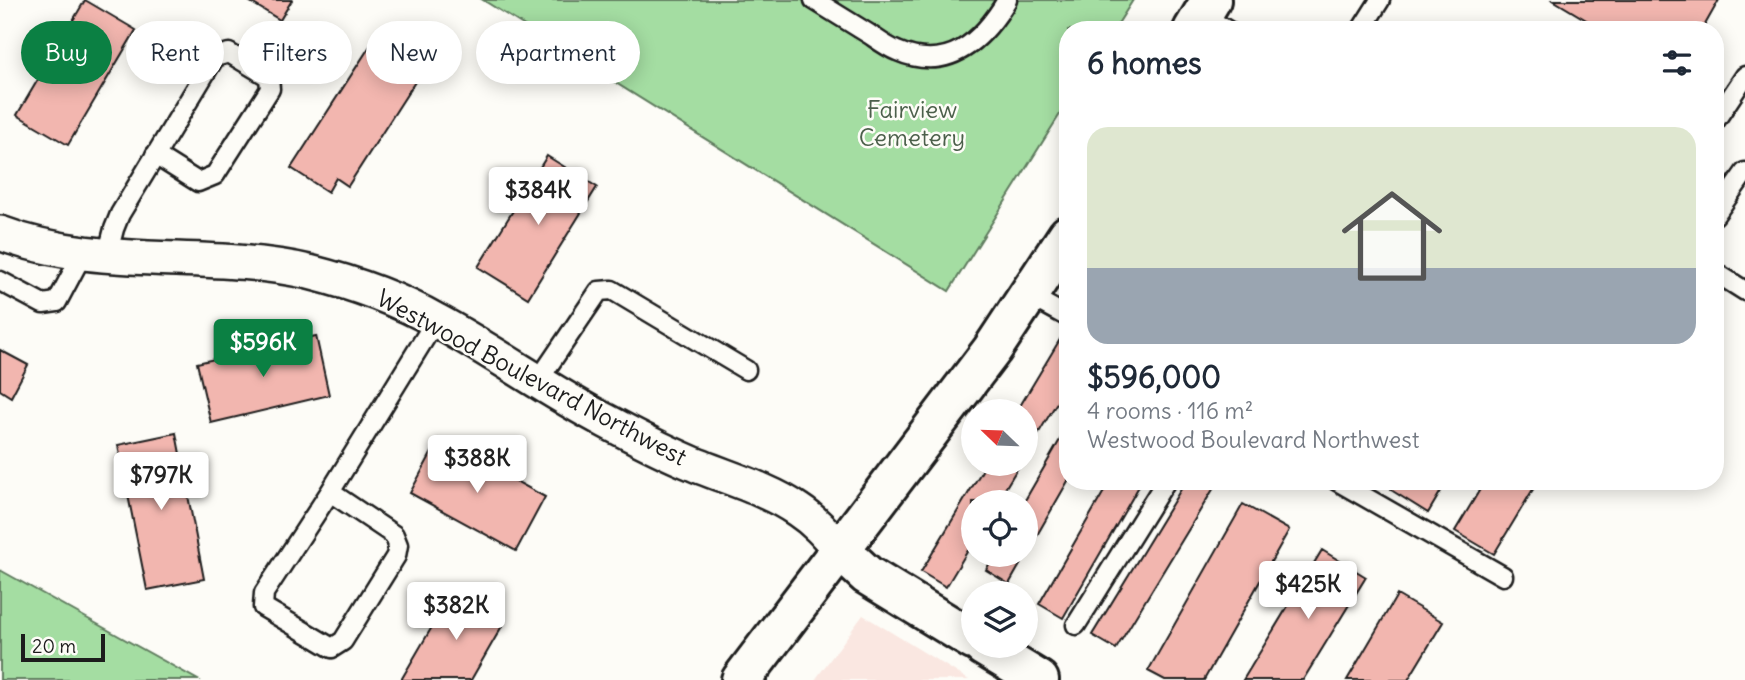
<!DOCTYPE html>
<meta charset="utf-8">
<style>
:root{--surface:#fff;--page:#f6f6f7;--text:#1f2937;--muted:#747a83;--accent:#0b8043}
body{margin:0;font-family:Delius,sans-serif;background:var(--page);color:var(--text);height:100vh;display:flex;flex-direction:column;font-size:26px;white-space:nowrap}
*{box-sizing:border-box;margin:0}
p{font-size:23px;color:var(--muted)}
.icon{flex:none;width:38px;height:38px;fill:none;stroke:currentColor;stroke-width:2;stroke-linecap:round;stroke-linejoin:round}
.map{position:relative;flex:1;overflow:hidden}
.drawer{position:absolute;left:1059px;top:21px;width:665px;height:469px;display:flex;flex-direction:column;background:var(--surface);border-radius:28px;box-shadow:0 4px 18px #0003}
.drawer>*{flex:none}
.hud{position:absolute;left:21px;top:21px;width:665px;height:63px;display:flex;gap:14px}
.needle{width:46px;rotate:293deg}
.tools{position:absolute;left:961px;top:399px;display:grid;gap:14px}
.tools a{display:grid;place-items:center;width:77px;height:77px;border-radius:50%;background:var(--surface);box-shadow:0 4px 18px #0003;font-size:35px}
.scale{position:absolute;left:21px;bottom:18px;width:84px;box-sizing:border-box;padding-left:7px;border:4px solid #1c1c1c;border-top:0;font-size:19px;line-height:24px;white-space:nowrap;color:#1c1c1c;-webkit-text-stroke:5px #fdfcf7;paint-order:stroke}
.price{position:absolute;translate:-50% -60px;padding:0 16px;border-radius:7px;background:#fff;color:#222;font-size:23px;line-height:46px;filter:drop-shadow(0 2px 4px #0008)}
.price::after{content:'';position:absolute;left:50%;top:42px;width:21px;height:16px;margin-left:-10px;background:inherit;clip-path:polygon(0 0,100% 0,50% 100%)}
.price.active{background:var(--accent);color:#fff}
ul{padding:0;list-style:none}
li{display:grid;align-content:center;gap:14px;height:371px;padding:0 28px}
li span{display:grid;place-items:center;height:217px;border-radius:21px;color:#555}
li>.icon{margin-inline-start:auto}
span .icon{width:126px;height:126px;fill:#fffc;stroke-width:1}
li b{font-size:30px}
h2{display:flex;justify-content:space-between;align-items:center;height:84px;padding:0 28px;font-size:30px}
.tag{padding:0 24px;border-radius:32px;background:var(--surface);box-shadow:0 4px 18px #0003;font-size:24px;line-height:63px}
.tag.active{background:var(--accent);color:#fff}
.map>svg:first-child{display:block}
.built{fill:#fae7e1}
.green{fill:#a4dda2;stroke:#607c5f;stroke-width:2}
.building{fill:#f2b6af;stroke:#1c1c1c;stroke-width:2}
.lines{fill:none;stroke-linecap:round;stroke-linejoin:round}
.lane-casing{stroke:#1c1c1c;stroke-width:23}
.street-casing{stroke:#1c1c1c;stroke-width:38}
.secondary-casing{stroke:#1c1c1c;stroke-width:44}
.lane{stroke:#fdfcf7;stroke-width:18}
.street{stroke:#fdfcf7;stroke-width:33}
.secondary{stroke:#fdfcf7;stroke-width:38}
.labels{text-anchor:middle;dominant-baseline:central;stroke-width:5;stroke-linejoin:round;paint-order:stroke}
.park-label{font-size:24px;fill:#4c604b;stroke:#fdfcf7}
.street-label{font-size:24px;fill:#1c1c1c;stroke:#fdfcf7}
</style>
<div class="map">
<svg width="1745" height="680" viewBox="0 0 1745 680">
<rect width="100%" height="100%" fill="#fdfcf7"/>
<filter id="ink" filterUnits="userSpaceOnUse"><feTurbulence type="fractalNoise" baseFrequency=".0143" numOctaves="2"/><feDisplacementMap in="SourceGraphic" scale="14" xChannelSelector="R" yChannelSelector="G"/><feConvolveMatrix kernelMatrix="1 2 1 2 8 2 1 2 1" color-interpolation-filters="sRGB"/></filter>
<g filter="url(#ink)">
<path class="built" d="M863 615 969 680H815Z"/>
<path class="green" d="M483 0H1133L1114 30H1068L1067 103 949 291Z
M0 570 198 680H0Z"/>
<path class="building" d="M85 0 136 30 68 145 17 115Z
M247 0H292L280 20Z
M1553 0H1719L1702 30H1603Z
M372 43 420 74 348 186 336 178 328 192 291 168Z
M547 156 597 187 528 298 478 267Z
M316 336 329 395 211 423 197 363Z
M1062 336 1068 339V384L1026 454V411H1017Z
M0 350 28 365 11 397 0 390Z
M1068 426V481L1009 584 986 570 994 555H1026V502H1024Z
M176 433 204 579 147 590 118 445Z
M439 439 545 497 516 551 410 493Z
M986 464H1020L997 502H973V542L946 587 921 572Z
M1110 481H1142L1063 618 1039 604Z
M1186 481H1208L1215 486 1116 649 1092 635Z
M1396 481H1447L1428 513 1391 490Z
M1485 481H1538L1494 554 1455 531Z
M1243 504 1289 530 1204 680H1165L1148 671Z
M1322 550 1366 577 1303 680H1243Z
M466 591 495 608 489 618 502 626 471 680H401L450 596 459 601Z
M1397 595 1443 622 1408 680H1347Z"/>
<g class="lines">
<defs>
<path id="lane" d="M814 0C832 11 851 23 869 34 878 40 887 47 897 51 948 73 982 42 1007 0
M1202 15 1227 30
M1361 30 1380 0
M1715 121 1745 76
M1715 215 1745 172
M107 256 114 229 120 214 215 57 229 53 269 77 270 89 215 175 198 182 155 155
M1715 272 1745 291
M0 281 43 304 57 302 83 253
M1028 295 1068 317
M538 381 599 291 612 290 746 370
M1337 481 1503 576
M330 492 264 593 263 607 332 648 343 641 396 556 398 545 394 535 330 492 436 320
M1076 625 1166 481"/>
<path id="street" d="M0 233C99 271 207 249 309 272 353 283 398 299 437 321 495 352 548 391 606 421 632 435 659 449 687 461 721 476 769 489 798 510 815 521 827 535 840 550"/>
<path id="secondary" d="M1193 30 1211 0
M840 550 867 575 973 640
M983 646 1039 680
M741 680 992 350 1068 235"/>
</defs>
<use href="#lane" class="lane-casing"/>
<use href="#street" class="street-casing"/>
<use href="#secondary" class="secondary-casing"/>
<use href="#lane" class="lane"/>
<use href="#street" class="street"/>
<use href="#secondary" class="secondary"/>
</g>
</g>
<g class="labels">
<g class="park-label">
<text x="912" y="109">Fairview<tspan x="912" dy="28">Cemetery</tspan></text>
</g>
<g class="street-label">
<text transform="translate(532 377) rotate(28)">Westwood Boulevard Northwest</text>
</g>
</g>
</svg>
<div class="tools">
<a><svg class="needle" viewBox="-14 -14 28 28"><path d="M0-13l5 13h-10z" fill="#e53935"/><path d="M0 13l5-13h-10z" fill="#747a83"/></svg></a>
<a><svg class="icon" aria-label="locate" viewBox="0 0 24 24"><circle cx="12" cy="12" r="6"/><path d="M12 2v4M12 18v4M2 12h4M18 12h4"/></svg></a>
<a><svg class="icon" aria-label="layers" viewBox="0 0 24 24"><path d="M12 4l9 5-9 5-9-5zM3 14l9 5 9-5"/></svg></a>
</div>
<div class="scale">20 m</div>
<b class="price" style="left:538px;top:227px">$384K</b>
<b class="price active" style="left:263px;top:379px">$596K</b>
<b class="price" style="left:477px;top:495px">$388K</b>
<b class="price" style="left:161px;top:512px">$797K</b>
<b class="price" style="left:1308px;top:621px">$425K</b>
<b class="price" style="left:456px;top:642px">$382K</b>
<div class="hud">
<a class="tag active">Buy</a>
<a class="tag">Rent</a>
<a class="tag">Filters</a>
<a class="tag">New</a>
<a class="tag">Apartment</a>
</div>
<section class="drawer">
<h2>6 homes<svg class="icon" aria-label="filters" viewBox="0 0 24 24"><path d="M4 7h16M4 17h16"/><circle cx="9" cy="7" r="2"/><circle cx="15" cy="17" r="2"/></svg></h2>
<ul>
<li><span style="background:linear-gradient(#dfe7d0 65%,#9aa5b1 0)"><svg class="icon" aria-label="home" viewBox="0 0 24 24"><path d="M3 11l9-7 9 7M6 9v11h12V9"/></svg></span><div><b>$596,000</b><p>4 rooms · 116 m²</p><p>Westwood Boulevard Northwest</p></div></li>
</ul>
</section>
</div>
